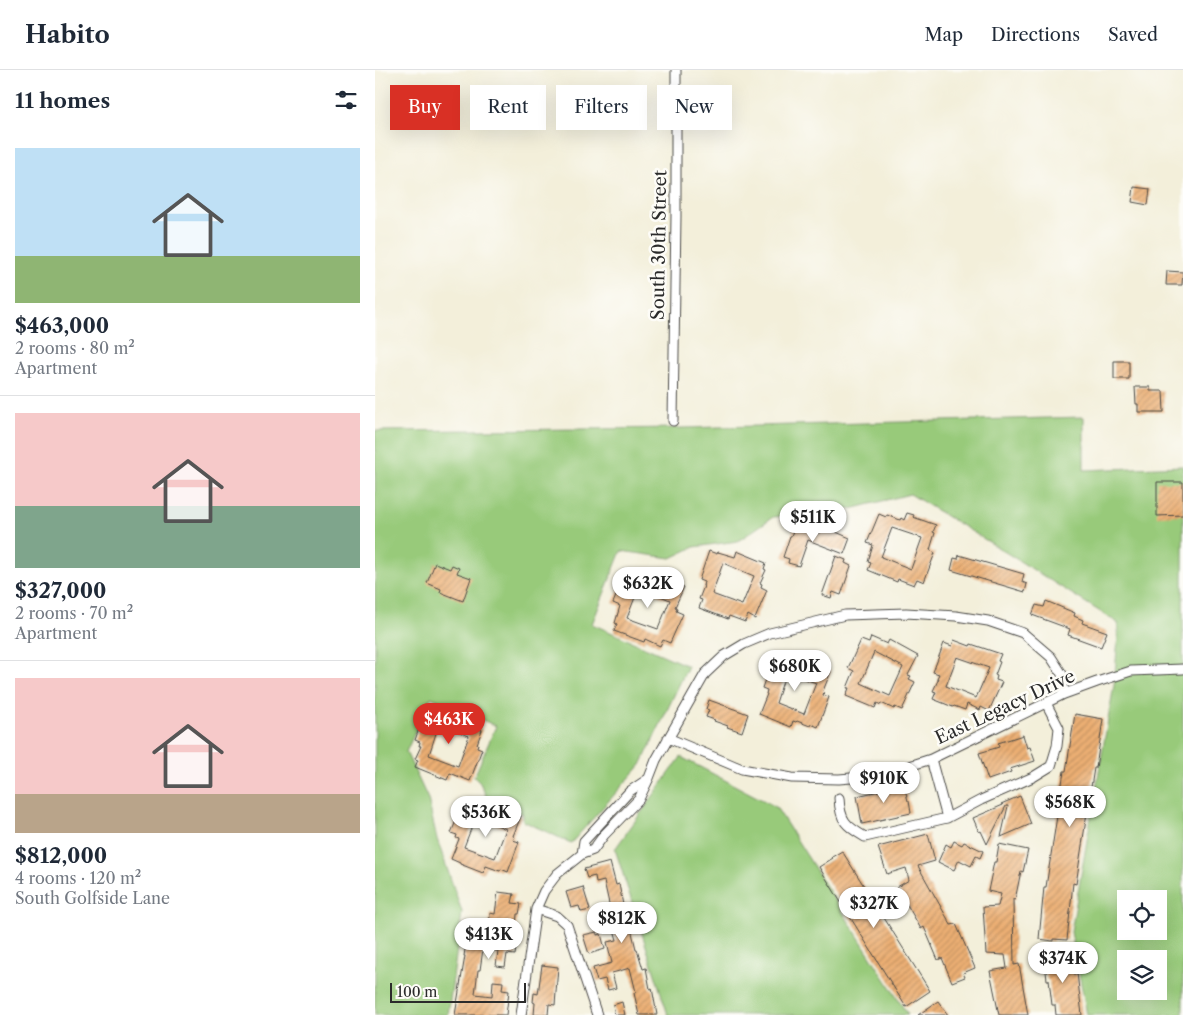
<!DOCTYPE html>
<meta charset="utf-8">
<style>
:root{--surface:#fff;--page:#f2f2f3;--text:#1f2937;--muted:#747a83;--line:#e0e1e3;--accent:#d93025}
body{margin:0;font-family:"Libre Caslon Text",serif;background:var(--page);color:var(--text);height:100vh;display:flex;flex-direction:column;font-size:19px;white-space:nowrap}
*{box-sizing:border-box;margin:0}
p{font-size:16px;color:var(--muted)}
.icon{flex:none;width:28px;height:28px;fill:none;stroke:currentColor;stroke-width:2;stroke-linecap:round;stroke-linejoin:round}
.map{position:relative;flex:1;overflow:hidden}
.details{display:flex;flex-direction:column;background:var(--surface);width:375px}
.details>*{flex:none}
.hud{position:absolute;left:15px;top:15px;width:475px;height:45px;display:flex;gap:10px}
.fabs{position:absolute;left:742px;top:820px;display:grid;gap:10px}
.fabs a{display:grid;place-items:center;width:50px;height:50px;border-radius:0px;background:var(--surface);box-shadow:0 5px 20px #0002;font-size:25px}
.scale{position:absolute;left:15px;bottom:12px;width:136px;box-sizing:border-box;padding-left:5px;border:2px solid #2b2b2b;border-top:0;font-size:14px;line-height:18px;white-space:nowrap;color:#2b2b2b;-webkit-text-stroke:4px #fdfcf7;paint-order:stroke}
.price{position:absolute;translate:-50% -42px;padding:0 11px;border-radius:18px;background:#fff;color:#222;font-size:16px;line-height:32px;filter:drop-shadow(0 1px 2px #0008)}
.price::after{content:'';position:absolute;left:50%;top:30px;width:15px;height:11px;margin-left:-8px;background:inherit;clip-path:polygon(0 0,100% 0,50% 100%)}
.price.current{background:var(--accent);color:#fff}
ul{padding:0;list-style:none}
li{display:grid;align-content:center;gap:10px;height:265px;padding:0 15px}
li+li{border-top:1px solid var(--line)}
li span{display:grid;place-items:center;height:155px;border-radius:0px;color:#555}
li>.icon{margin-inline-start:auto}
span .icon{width:90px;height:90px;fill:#fffc;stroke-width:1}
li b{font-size:21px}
h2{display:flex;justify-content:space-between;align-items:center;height:60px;padding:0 15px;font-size:21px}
.chip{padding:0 18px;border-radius:0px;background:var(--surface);box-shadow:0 5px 20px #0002;font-size:18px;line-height:45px}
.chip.current{background:var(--accent);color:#fff}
header{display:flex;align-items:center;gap:30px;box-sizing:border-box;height:70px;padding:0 25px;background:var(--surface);border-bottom:1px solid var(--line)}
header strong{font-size:24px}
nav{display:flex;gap:28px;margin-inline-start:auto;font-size:18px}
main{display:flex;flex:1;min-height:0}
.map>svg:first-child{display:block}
.green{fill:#98ca7a;stroke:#627a52;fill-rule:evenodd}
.building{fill:url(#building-hatch);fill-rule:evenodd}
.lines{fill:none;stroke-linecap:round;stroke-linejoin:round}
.street-casing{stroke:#494845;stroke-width:11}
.street{stroke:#fff;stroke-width:9}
.labels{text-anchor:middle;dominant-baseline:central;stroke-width:5;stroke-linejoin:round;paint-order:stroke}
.street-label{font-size:18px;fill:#2b2b2b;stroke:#fdfcf7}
</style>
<header>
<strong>Habito</strong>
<nav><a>Map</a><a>Directions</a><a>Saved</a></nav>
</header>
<main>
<section class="details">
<h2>11 homes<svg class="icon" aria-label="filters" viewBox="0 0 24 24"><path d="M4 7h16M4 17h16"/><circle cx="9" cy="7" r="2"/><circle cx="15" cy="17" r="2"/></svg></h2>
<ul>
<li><span style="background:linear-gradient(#bfe0f5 70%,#8fb573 0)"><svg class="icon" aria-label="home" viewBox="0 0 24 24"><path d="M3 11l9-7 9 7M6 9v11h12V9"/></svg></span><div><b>$463,000</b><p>2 rooms · 80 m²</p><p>Apartment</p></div></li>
<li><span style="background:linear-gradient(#f6c9c9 60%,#7fa58c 0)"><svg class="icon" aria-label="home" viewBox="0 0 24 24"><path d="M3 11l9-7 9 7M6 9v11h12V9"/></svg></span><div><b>$327,000</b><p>2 rooms · 70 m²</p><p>Apartment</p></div></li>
<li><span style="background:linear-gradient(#f6c9c9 75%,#b9a48a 0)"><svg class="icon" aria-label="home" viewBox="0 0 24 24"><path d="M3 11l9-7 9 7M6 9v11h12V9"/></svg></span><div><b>$812,000</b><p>4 rooms · 120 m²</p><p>South Golfside Lane</p></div></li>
</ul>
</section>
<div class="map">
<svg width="808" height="945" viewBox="0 0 808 945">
<defs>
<pattern id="building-hatch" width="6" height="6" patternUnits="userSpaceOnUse" patternTransform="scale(1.25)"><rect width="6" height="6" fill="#ecaf73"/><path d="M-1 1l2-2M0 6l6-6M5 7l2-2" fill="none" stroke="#bf8f5f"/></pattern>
</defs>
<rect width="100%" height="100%" fill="#fdfcf7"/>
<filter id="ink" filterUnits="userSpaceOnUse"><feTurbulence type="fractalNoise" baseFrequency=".02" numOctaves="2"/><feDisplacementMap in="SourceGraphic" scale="10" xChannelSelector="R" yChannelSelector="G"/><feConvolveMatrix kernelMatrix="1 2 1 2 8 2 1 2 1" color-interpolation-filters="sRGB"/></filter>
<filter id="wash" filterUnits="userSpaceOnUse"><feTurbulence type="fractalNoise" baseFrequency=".0096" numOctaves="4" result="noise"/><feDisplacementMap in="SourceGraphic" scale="20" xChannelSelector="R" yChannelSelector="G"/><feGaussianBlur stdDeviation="1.12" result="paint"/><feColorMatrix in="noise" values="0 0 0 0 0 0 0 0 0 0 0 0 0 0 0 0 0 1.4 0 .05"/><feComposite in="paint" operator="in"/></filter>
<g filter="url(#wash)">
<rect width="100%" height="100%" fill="#f3efda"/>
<path class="green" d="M709 347V400L808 396V945H712L696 862 739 615 743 567V553L619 475 535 424 468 441 398 447 363 471 319 477 296 488 246 481 217 554 313 596 266 695 196 773 148 751V744L113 730 105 713 99 707 121 656 56 627 31 682 53 729 62 769 87 842 73 945H0V361L308 358ZM751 829H784V861H751ZM751 889H784V921H751Z
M306 687 401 737 533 945H293L240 779Z"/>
<g id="blocks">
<path class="building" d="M759 117 775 119 773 135 757 132Z
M792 201 808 202 807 215H791Z
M739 291H754V309H739Z
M760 317H775V321H788L789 342H763V334H761Z
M782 412H808V445L782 446Z
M532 443 539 445 538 447 561 455 558 462 560 463 555 480 560 483 549 512 542 509 539 515 523 509 522 512 493 500 496 493 493 492 498 475 492 473 504 444 511 447 512 445 525 450 526 448 529 450ZM517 458 547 468 536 499 506 487Z
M447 456 475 468 469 484 433 470 424 496 413 493 414 489 408 487 415 466H416L419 458 426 461 427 458 444 463Z
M334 481 342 484 343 482 360 487 362 481 391 493 389 499 391 500 385 513 387 514 386 517 392 520 380 549 373 545 370 552 354 546 353 549 324 538 327 530 324 529 329 516H328L329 512 324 510ZM348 493 379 506 367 535 337 524Z
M584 485 649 504 647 512 652 514 650 522 576 500 579 488 583 489Z
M461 486 471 490 470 493 476 496 466 525 458 522 456 528 447 525Z
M60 493 75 499 77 495 84 498 82 503 96 508 88 531 65 522 66 519 52 513Z
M250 505 257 508 258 505 275 511 278 505 309 517 300 537 302 538 301 541 308 544 295 573 288 570 285 576 270 569 269 572 239 561 242 554 240 553 245 536 238 533ZM264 517 295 530 283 559 252 548Z
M671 531 700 543 699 546 708 550 707 553 732 562 726 577 693 565 695 559 657 545 661 535 669 537Z
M496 567 512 574 514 570 543 586 533 605 536 606 534 609 540 612 527 640 520 637 519 639 506 633V635L502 633 500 638 471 626 474 618H472L479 601 473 598 486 570 494 573ZM499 582 528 597 515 626 486 613Z
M579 570 595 576 596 574 626 584 623 591 625 592 620 605 622 606 621 610 627 612 614 641 606 637 605 640 592 634 590 640 579 636 578 637 558 629 561 622 558 621 564 608H562L564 604 558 602 569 573 577 576ZM582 587 614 598 601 628 571 616Z
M407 586 424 592 425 589 456 601 448 621 449 622 448 625 454 627 443 657 436 654 435 656 422 651 421 652 418 651 416 657 384 644 392 624H391L392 620 387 618 397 589 405 592ZM411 602 441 613 429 644 401 633Z
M334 630 373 644 367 662 352 657 353 656 339 651 340 650 331 647 334 640 331 639Z
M61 638 77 644 78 641 107 652 105 659 107 660 102 674H103L102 677 107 679 95 711 75 703 72 710 40 697 43 690 40 689 46 676H44L45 672 40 670 50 642 59 644ZM64 654 94 666 83 696 54 685Z
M700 644 728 649 721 698H719L701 814 698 813 692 870 678 869V871L664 869 669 817H671L689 701H691Z
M648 665 652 678 655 677 660 691 635 699 636 702 613 710 604 683 624 677 623 673Z
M529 715 533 731H534L536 743 487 754 482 726 504 721V719Z
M645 726 656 754 626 767 633 736H631L612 774 606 761 604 762 598 748 628 735 626 734Z
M113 732 146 746 138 766 140 767 138 770 144 772 133 802 126 799 125 801 111 796 108 803 85 794V793L76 789 84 769 81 768 82 765 76 763 88 734 95 737 97 734 110 739ZM101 746 131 759 120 788 89 777Z
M553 764 560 791 543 796 576 855 581 854 600 898 588 903 590 907 577 912 567 888 563 890 549 857 546 859 522 817 534 810 531 798 512 804 503 777Z
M579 771 587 775 589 772 608 781 605 788 601 786 596 796 584 790 579 800 563 792 571 774 576 777Z
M624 774 653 780 648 802 646 801 640 830 638 829 639 895 644 894 653 945H624L615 901 632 898 630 885 611 884 608 837 623 836 626 824 613 821 619 792H621Z
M467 781 555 921 531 937 444 797 458 788 457 787Z
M235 792 241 815 244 814 248 835 250 834 261 879H262L268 899 271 898 275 919 277 918 282 945H264L259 923 261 922 255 898 237 903 241 918 233 920 230 909 222 911 218 898 237 893 232 872 242 870 238 856 233 857 232 850 237 847 229 811 221 813 220 806 212 808 209 799Z
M208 817 215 840 206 842 204 836 196 838 191 822Z
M123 822 139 824 137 833 146 834 144 844H142L140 870 142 871 140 885 132 884 130 897 121 896 123 881 108 879 105 900H103L100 924 117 926 118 911 128 912 127 920 134 921 131 945H80L90 886H89L93 860 114 863 115 843 120 844Z
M222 862V865L226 864 230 879 214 884 208 865Z
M697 883 699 904 702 903 707 945H681L680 935H677L674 910H672L669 885Z
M167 895 183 897 180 935 174 934 173 945H159L160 933 158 932 159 923 163 924Z
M563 931 573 945H543Z
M247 932 250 945H240L238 935Z"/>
</g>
</g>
<g filter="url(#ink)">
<use href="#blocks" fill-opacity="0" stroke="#494845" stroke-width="1"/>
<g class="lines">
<defs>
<path id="street" d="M298 351 301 146V0
M293 668 367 699 417 708 464 709 488 707 510 704 556 689 689 624 722 612 756 601 808 599
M556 689 572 748
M464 728C465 751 471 756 490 767L572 748 606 730 658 707 676 696 682 676 684 658 671 633
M207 784 209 771 255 721 273 709
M161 839 182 846 192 855 222 945
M146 945 161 839 169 821 182 804 207 784 218 780 229 765 264 729 274 708 281 690 330 604 349 586 369 574 395 563 470 545 531 543 581 546 613 551 648 563 676 587 687 604 689 624"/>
</defs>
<use href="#street" class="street-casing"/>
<use href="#street" class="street"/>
</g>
</g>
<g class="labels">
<g class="street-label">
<text transform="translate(284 175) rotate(-89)">South 30th Street</text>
<text transform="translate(630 637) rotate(-25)">East Legacy Drive</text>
</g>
</g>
</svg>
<div class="fabs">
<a><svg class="icon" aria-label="locate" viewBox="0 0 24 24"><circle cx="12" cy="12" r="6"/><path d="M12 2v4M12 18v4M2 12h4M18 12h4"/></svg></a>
<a><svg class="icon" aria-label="layers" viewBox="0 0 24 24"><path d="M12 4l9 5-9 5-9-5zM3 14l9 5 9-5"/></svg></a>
</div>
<div class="scale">100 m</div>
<b class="price" style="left:438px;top:473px">$511K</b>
<b class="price" style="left:273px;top:539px">$632K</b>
<b class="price" style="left:420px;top:622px">$680K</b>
<b class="price current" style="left:74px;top:675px">$463K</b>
<b class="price" style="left:509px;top:734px">$910K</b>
<b class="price" style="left:695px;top:758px">$568K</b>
<b class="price" style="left:111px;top:768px">$536K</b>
<b class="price" style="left:499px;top:859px">$327K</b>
<b class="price" style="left:247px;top:874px">$812K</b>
<b class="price" style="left:114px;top:890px">$413K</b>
<b class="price" style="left:688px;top:914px">$374K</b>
<div class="hud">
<a class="chip current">Buy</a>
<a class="chip">Rent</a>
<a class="chip">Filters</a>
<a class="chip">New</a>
</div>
</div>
</main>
